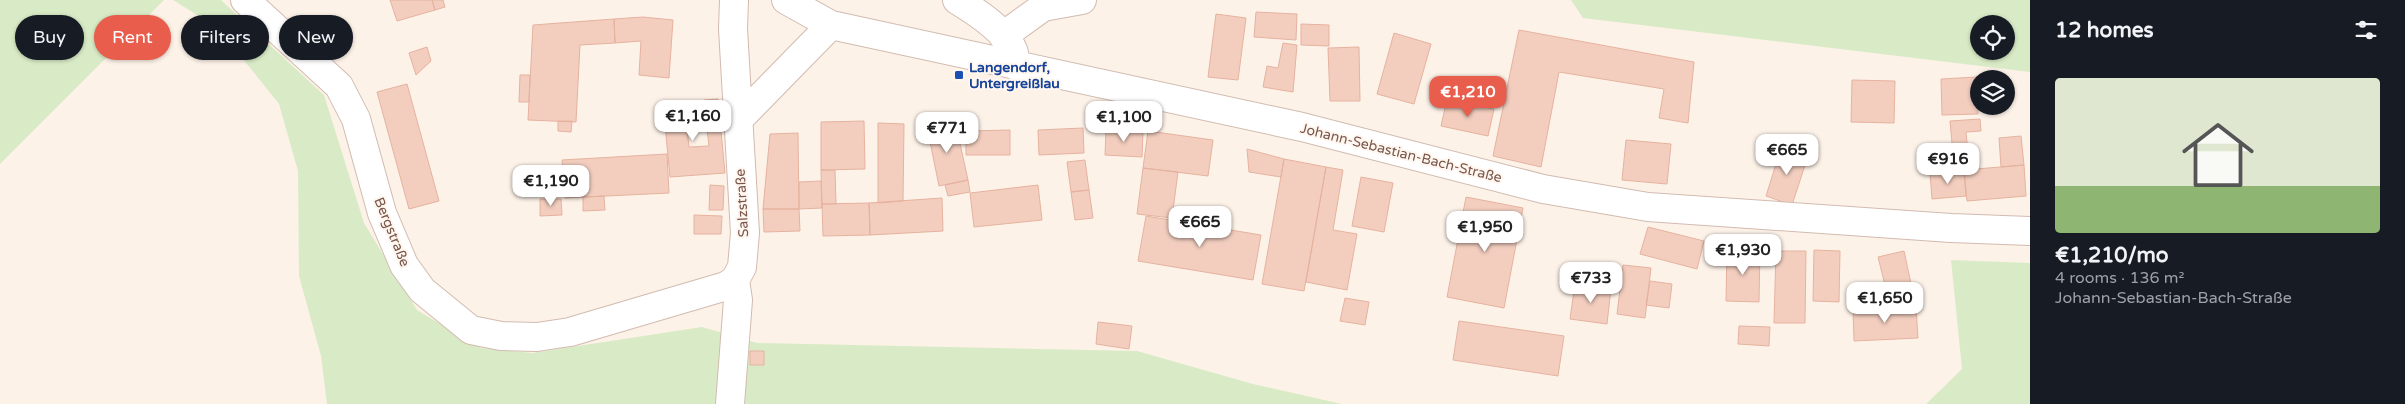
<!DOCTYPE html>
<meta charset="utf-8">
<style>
:root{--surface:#171b24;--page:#242831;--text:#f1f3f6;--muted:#9ea1a6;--accent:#e85d4c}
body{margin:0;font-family:"Varela Round",sans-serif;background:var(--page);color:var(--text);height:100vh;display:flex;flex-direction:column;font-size:19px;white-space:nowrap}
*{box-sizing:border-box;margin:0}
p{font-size:16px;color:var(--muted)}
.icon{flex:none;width:28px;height:28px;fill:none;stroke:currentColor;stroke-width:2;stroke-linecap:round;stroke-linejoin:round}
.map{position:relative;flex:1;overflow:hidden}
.panel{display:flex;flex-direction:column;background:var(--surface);width:375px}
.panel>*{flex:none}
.guide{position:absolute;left:15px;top:15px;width:475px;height:45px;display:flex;gap:10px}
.controls{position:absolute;left:1970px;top:15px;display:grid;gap:10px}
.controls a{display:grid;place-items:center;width:45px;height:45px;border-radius:50%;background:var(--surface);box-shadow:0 1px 4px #0004;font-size:25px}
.price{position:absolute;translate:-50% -42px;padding:0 11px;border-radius:10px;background:#fff;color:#222;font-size:16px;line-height:32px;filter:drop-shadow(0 1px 2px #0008)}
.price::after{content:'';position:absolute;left:50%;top:30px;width:15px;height:11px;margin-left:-8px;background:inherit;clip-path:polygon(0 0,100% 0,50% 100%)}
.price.on{background:var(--accent);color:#fff}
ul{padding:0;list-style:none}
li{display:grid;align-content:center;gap:10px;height:265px;padding:0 25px}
li span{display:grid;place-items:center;height:155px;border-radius:5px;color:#555}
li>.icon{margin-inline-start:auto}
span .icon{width:90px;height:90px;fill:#fffc;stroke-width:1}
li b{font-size:21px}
h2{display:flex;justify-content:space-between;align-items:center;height:60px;padding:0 25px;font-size:21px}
.pill{padding:0 18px;border-radius:22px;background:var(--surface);box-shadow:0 1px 4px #0004;font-size:18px;line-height:45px}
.pill.on{background:var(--accent);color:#fff}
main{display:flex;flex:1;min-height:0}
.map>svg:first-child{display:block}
.green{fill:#d9ebc6;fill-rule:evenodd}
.building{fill:#f3cebf;stroke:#e6b29f}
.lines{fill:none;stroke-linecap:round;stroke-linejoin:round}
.minor-casing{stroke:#d2bbb0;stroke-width:30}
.minor{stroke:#fff;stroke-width:28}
.transit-dot{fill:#1a4fb4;stroke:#fff7ef;stroke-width:2}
.labels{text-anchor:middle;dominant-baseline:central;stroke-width:4;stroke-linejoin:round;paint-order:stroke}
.transit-label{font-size:14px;font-weight:bold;fill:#164399;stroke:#fff7ef;text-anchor:start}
.street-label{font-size:14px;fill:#78564b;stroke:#fff7ef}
</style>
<main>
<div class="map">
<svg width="2030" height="404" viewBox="0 0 2030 404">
<rect width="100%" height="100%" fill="#fdf2e8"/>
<path class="green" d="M0 0H164L0 164Z
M173 0H221L324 95 364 223 417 310 481 348 532 353 702 327 757 343 1137 351 1253 384 1342 404H327L321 356 299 276 298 171 279 104 219 29Z
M1571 0H2030V72L1583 18ZM1979 24H2006V51H1979Z
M1951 260 2030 263V404H1926L1962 369Z"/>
<path class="building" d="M390 0H432L435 10 397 21Z
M432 0H443L445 7 435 10Z
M1256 12 1297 14 1296 40 1254 37Z
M1216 14 1246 18 1238 80 1208 77Z
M643 17 673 20 669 78 639 75 641 41 615 43 614 19Z
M614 19 615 43 580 45 576 122 528 120 533 25Z
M1301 24 1329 25V46L1301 45Z
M1519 30 1694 62 1688 123 1659 118 1664 89 1559 72 1541 167 1493 156Z
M1394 33 1431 44 1414 104 1377 94Z
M1283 43 1297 45 1293 92 1263 87 1267 66 1278 68Z
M427 47 431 61 416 75 409 53Z
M1359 47 1360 101H1330L1328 48Z
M520 75H530L529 102H519Z
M1977 77 1978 114 1942 115 1941 79Z
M1852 80 1895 81 1894 123 1851 122Z
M407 84 439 201 409 209 377 92Z
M718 99 725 173 670 177 663 104 684 101 689 147 709 146 704 100Z
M1447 99 1494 109 1488 136 1441 126Z
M1980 119 1981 131 1966 132 1968 153 1953 154 1950 121Z
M558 121H572L571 132 558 131Z
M864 121 865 169 821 170V122Z
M955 121 968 180 939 186 927 127Z
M878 123 904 124 903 201 878 203Z
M1083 128 1084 153 1039 155 1038 130Z
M1010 130V155H966V131Z
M1106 130 1143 131 1142 157 1105 155Z
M1148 131 1213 140 1208 176 1143 168Z
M798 133 799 209H763L770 134Z
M2021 136 2024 165 2001 167 1999 138Z
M1626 140 1671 144 1667 184 1622 180Z
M1781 148 1808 156 1792 205 1766 196Z
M1247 149 1284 159 1281 177 1249 172Z
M667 154 669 193 565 198 562 160Z
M1284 159 1326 167 1304 291 1262 284Z
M1085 160 1089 190 1071 192 1067 162Z
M2024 165 2026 196 1967 201 1964 170Z
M1326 167 1343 170 1333 230 1357 234 1347 290 1306 282Z
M1143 168 1178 172 1172 218 1137 214Z
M821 170H835L836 204H822Z
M1964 170 1966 196 1932 199 1930 173Z
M1361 177 1393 183 1384 232 1352 226Z
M968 180 970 192 948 196 945 185Z
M821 181 822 208 799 209V182Z
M710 185 724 186 723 210H709Z
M1038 185 1042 220 974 227 970 193Z
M1089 190 1093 218 1075 220 1071 192Z
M604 196 605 210 583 211V197Z
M1466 197 1523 208 1504 308 1447 297Z
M942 198 943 231 870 235 869 203Z
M540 199H561L562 215 540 216Z
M869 203 870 235 823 236 822 204Z
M763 209H799L800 231 764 232Z
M694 215 722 216 721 234H694Z
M1146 216 1261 235 1253 280 1138 261Z
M1648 227 1704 241 1697 269 1640 254Z
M1727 249 1760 250 1759 302 1726 301Z
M1814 250 1840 251 1839 302 1813 301Z
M1776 251H1806L1805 323H1774Z
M1904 251 1916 307 1902 308 1896 283 1885 285 1878 257Z
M1623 265 1651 268 1645 318 1617 314Z
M1650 281 1672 284 1669 308 1646 305Z
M1575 283 1611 288 1607 324 1570 319Z
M1345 298 1369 302 1365 325 1340 321Z
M1916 307 1918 338 1854 341 1853 310Z
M1459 321 1564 336 1558 376 1453 360Z
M1098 322 1132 326 1129 349 1096 344Z
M1739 326 1770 327 1769 346 1738 344Z
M750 351H764V365H750Z"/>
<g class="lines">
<defs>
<path id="minor" d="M245 0 339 86 356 119 382 213 404 265 422 290 471 330 501 336 537 337 570 332 726 286 735 280
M786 0 831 25 1302 127 1543 189 1648 207 1951 228 2030 231
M957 0C975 11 1005 30 1013 50 1015 55 1015 61 1016 66
M1003 36 1043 7 1082 0
M738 120 831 25
M730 404 738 300 735 280 742 267 745 233 733 29 734 0"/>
</defs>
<use href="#minor" class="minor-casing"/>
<use href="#minor" class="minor"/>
</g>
<rect class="transit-dot" x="954" y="70" width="10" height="10" rx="2.5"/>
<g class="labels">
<g class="transit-label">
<text x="969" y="67">Langendorf,<tspan x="969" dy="16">Untergreißlau</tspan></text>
</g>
<g class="street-label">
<text transform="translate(1401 153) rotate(14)">Johann-Sebastian-Bach-Straße</text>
<text transform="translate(742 203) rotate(-93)">Salzstraße</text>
<text transform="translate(392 232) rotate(68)">Bergstraße</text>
</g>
</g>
</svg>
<div class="controls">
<a><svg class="icon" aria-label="locate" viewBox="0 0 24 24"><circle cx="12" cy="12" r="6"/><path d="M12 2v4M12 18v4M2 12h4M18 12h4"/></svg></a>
<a><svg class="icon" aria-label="layers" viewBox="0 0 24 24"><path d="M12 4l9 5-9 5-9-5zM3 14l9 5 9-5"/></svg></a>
</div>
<b class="price on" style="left:1468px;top:118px">€1,210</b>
<b class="price" style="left:693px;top:142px">€1,160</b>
<b class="price" style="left:1124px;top:143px">€1,100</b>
<b class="price" style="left:947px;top:154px">€771</b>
<b class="price" style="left:1787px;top:176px">€665</b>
<b class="price" style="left:1948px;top:185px">€916</b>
<b class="price" style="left:551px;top:207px">€1,190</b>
<b class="price" style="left:1200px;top:248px">€665</b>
<b class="price" style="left:1485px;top:253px">€1,950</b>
<b class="price" style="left:1743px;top:276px">€1,930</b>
<b class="price" style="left:1591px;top:304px">€733</b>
<b class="price" style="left:1885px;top:324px">€1,650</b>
<div class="guide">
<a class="pill">Buy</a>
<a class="pill on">Rent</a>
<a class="pill">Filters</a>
<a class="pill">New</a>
</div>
</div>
<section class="panel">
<h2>12 homes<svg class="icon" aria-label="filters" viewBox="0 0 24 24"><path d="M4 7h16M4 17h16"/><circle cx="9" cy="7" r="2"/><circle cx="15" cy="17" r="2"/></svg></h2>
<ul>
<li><span style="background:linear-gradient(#dfe7d0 70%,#8fb573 0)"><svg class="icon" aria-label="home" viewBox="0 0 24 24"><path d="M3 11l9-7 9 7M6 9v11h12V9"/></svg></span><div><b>€1,210/mo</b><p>4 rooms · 136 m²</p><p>Johann-Sebastian-Bach-Straße</p></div></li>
</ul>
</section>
</main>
